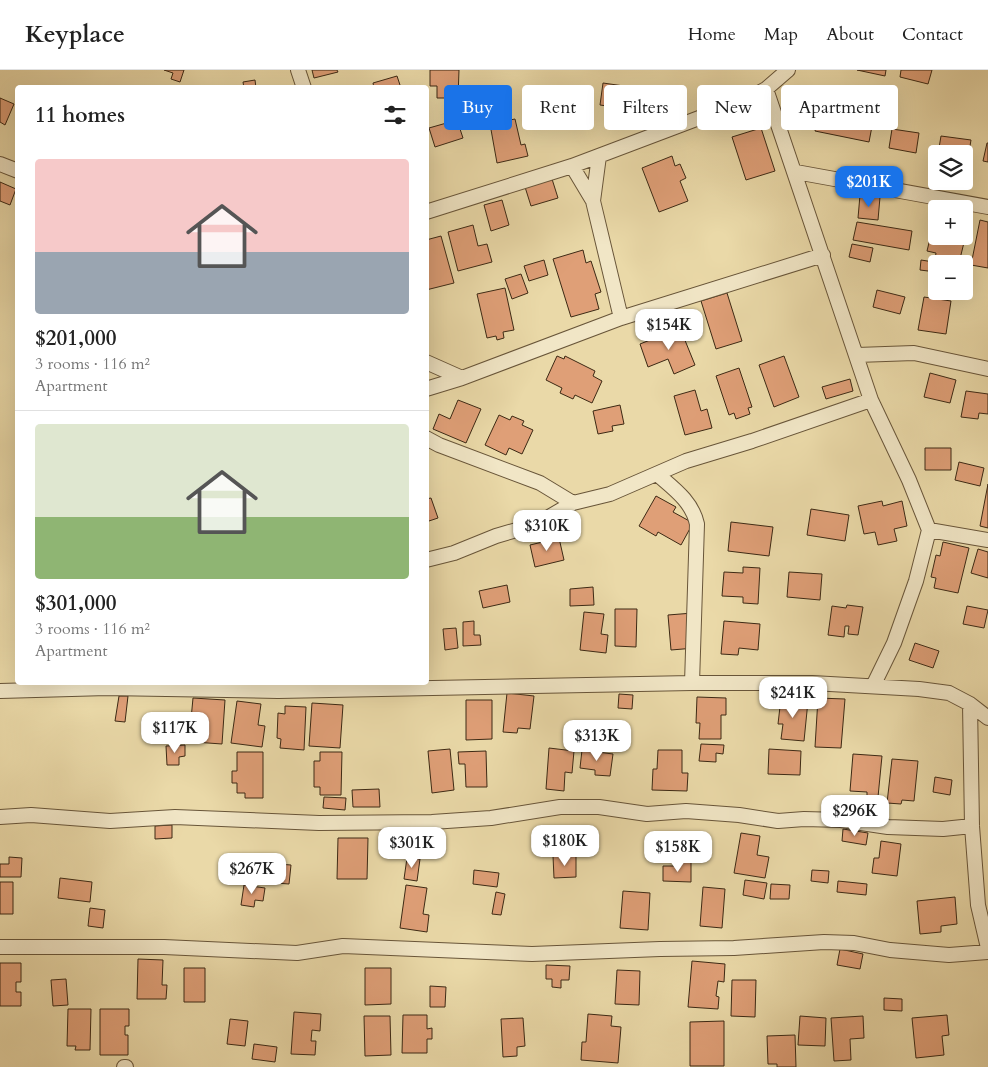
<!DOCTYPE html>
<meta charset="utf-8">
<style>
:root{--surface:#fff;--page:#f6f6f6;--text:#222;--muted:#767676;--line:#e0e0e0;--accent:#1a73e8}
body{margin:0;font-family:Cardo,serif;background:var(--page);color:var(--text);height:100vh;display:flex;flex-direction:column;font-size:19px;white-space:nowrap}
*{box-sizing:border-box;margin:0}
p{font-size:16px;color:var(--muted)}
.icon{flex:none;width:28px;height:28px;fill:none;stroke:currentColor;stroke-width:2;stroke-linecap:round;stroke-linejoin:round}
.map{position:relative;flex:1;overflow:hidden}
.sheet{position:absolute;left:15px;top:15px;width:414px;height:600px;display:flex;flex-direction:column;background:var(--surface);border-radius:5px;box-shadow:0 5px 20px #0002}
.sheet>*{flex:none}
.banner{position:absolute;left:444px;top:15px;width:469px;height:45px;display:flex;gap:10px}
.fabs{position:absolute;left:928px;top:75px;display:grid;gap:10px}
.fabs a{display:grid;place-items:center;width:45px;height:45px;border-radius:5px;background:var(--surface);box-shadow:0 5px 20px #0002;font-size:25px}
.price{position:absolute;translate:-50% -42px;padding:0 11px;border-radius:10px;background:#fff;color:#222;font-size:16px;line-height:32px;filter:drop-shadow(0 1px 2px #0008)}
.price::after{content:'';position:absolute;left:50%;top:30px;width:15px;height:11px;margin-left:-8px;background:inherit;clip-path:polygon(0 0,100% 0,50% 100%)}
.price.current{background:var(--accent);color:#fff}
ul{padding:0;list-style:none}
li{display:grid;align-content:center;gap:10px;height:265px;padding:0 20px}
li+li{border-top:1px solid var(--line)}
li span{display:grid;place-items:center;height:155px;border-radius:5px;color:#555}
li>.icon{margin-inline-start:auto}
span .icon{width:90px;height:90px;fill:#fffc;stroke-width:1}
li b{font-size:21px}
h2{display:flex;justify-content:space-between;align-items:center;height:60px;padding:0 20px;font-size:21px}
.pill{padding:0 18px;border-radius:5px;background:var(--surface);box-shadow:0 5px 20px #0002;font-size:18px;line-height:45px}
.pill.current{background:var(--accent);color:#fff}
header{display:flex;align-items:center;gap:30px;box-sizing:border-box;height:70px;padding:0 25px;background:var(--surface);border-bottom:1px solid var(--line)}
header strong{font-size:24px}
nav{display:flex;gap:28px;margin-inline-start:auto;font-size:18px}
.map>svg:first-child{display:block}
.building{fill:#df9f77;stroke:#3c2914}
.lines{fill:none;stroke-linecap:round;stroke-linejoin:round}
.minor-casing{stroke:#685539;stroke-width:16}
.minor{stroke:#f1e6c6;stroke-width:14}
</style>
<header>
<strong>Keyplace</strong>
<nav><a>Home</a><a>Map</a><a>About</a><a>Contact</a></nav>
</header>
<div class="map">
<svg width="988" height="997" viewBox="0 0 988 997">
<rect width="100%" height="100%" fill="#ead9a8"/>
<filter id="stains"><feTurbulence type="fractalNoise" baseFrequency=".004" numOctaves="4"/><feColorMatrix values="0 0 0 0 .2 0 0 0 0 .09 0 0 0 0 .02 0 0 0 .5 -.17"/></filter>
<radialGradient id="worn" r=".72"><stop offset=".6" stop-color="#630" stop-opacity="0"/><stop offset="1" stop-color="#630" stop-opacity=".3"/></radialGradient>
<path class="building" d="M164 0H184L180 12 171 9 173 3Z
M312 0H337L338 2 314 8Z
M430 0H459L458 28H437V16H430Z
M857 0H886L885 6Z
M901 0H932L928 14 900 7Z
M397 6 401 18H374L373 13Z
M255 10 256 18H244L243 12Z
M603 13 645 19 642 41 600 35Z
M0 28 14 34 5 55 0 52Z
M820 39 873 51 869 72 815 61Z
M515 49 521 75 525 74 528 86 497 93 490 54Z
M457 50 463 68 435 77 429 58Z
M761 58 775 101 746 110 732 67Z
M892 59 919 63 916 83 889 78Z
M941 66 971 70 968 88H964V84H938Z
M987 73H988V92L983 91Z
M672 86 675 96 680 94 686 108 680 111 688 131 659 142 642 98Z
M552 109 558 128 531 136 525 117Z
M0 112 16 119 10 135 0 131Z
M860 125 880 127 878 150 858 148Z
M502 130 509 155 491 161 484 135Z
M980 150 988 152V198L971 195Z
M857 152 912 161 909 180 853 170Z
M934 152 936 153V166H964V159L967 160 960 189 952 187 951 192 935 189 936 183 927 181Z
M473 155 478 176 487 174 492 192 458 201 448 162Z
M441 166 454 213 426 220V170Z
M852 174 873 178 870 192 849 187Z
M583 180 586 193 591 191 601 222 595 224 599 239 571 247 553 189Z
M544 190 548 205 529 211 524 196Z
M921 190 940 193 936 194V202L920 200Z
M521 204 528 223 512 229 505 209Z
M505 218 514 260 503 262 504 268 497 270 496 266 487 268 477 224Z
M877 220 905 227 900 244 873 237Z
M727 223 742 271 716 279 701 231Z
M924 227 951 231 946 264 918 260Z
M680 258 695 295 674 304 668 289 648 297 640 274Z
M557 286 564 289 565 286 595 301 593 306 602 311 592 333 575 325 573 329 560 323 562 318 546 310Z
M784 286 799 327 774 337 759 295Z
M739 298 752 337 748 338 750 344 736 349 734 343 729 345 716 306Z
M930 303 956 310 950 333 924 327Z
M850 309 853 321 826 329 822 317Z
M695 320 701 341 707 339 712 358 685 365 674 326Z
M966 321 988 324V344L979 343 978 349 961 347Z
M458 330 481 339 466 373 433 359 439 344 450 349Z
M620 335 624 354 612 356 613 361 598 364 593 341Z
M499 345 510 350 512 346 524 351 522 355 533 360 522 384 509 378 506 385 485 375Z
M925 378H951V400H925Z
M959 392 984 398 980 416 955 410Z
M988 414V458L980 456Z
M656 426 676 437 673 442 693 453 681 475 658 462 656 466 639 456Z
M431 428 438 448 426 452V429Z
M882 431 883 436 902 431 907 456 894 459 897 471 878 475 875 462 864 464 858 436Z
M811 439 849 445 845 471 807 465Z
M731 452 773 457 769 486 728 481Z
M559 468 564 490 535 497 530 475Z
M943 472 969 478 958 523 934 518 936 508 931 507 936 485 940 486Z
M978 479 988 482V508L971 503Z
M743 497 760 498 758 534 743 533V527L722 526 724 502 743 503Z
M789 502 822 504 820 530 787 527Z
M507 515 510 532 483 538 479 521Z
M593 517 594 535 570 536V519Z
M847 535 863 537 858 565 848 564 849 556H845L844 567 828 565 832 536 846 538Z
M967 536 988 540 984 558 963 554Z
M615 539H637L636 577 615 576Z
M584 542 604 544 601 564 608 565 606 583 580 580Z
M693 543 695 578 671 580 668 545Z
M474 551V565H480L481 575 463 576V552Z
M724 551 760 554 758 580 739 578 738 585 721 584Z
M456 558 458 578 445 580 443 559Z
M915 573 939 581 933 598 909 590Z
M507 623 534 626 530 659 518 658 517 663 503 662Z
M619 624 633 625 632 639 618 638Z
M119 626H128L125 652 115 651Z
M697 627 726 628V645H721V669H699L700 653H696Z
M193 628 225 630 222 674 194 672 195 661 190 660Z
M781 628 808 631 804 671 781 669 783 654H778Z
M818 628 845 629 841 678 815 677Z
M466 630H492V669L466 670Z
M237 631 261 634 258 655 265 656 262 677 231 673Z
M312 633 343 635 340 678 309 676Z
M285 636 306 637 304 680 280 678 281 669 277 668 278 643 285 644Z
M586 652 600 653V658H615L614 674H585Z
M701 674 724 675 723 684 716 683V692L699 691Z
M185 675V686L179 687V695H167L166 676Z
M549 678 574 681 572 703 565 702 564 721 546 719Z
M450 679 454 720 432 723 428 681Z
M769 679 801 681 800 705 768 704Z
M582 680 613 684 610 706 595 705V700L580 698Z
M658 680H682V703H688L687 721 652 720 653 699H657Z
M486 681 487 717H466L465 694H459L458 682Z
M237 682H263V728H245V723H237V713H232V701H237Z
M320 682H342L341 725H320V717H314V691H320Z
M853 684 882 686 878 727H867V722L850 721Z
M892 689 918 691 914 731 902 730 901 734 887 733Z
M935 707 952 710 950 725 933 722Z
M379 719 380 737H353L352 720Z
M324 727 346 728 345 740 323 738Z
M172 755V768L155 769V756Z
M843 759 868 763 866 775 842 771Z
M741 763 760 766 757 785 769 787 765 808 734 803Z
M338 768H368L367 809H337Z
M881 771 901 774 897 806 872 803 874 788H879Z
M553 786H576V807L554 808Z
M9 787 22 788 21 807H0V794H9Z
M407 788 420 789 417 811 404 809Z
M682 791H691V812L663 811V796H681Z
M264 793 291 795 289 814 263 812Z
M474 800 499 803 497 817 473 814Z
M812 800 829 801 828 813 811 811Z
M60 808 92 812 90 832 58 828Z
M745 810 767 813 764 829 743 825Z
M838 811 867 814 866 825 837 822Z
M0 812H13V844H0Z
M771 814 790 815 789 829H770Z
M244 815 265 818 263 831 255 830 254 837 241 835Z
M406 815 427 818 423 844 429 845 427 862 400 858Z
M703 817 725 819 722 858 700 856Z
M623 821 650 823 648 860 620 858Z
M496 822 505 824 501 845 492 844Z
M955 827 957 854 941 856V862L920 864 917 831Z
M90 838 105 840 103 858 88 856Z
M840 879 863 884 860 899 837 895Z
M138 889 163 890 162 915H167L166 929H137Z
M692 891 725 894 724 912 718 911 716 926 719 927 718 939 688 937Z
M0 893H21V912H16V922H21V936H0Z
M546 895 570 896 569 910H561V918L552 917V909H546Z
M184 898H205V932H184Z
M365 898H391V934L365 935Z
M617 900 640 901 639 935 615 934Z
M66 909 68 935 53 936 51 910Z
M732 910H756L755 947 731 946Z
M430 916 446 917 445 937H430Z
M884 928 902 929V941L884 940Z
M68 939H91L90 980H75L76 976H67Z
M100 939H129V956H125V965H128V985H100Z
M294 942 321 944 320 961 312 960 311 971H316L315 985 291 984Z
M588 944 612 946 611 956 621 957 618 993 581 990 582 972H586Z
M403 945H427V959L432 958V969H427V983H402Z
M947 945 949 965 942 966 944 985 916 988 912 948Z
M364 946H390L391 985 365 986Z
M800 946 826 948 825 976 798 975Z
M863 946 864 968 850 969 851 990 834 991 831 948Z
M523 948 525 976 517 977V986L503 987 501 949Z
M230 949 248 951 245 976 227 974Z
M724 951V996H690V952Z
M795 965 796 997H777V994H768L767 966Z
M254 974 277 977 275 992 252 989Z"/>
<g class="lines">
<defs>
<path id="minor" d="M298 0 304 18
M766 19 871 330 909 410 929 460 916 511 894 573 873 616
M0 94 18 101
M572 96 593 131 621 248
M796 102 988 137
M593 131 599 86
M426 142 572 96 744 31 766 19 788 0
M857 285 914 283 988 299
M426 292 462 308
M426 319 462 308 621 248 823 185
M426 368 439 375 540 413 573 433 610 424 686 391 752 371 871 330
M657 404C673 418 692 431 697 454L692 613
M929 460 988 470
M426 490 454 483 496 466 537 454 573 433
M0 621 107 618 278 621 692 613H812L919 619 949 623 970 634 988 648
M970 634 972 756 978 835 988 878
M0 747 31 745 110 751 175 747 319 753 432 752 491 748 560 737H599L647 744 686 741 739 745 778 751 804 749 841 750 888 757 943 759 972 756
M0 877H164L297 883 343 876 532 884 660 879 734 878 824 872 854 873 890 880 949 885 988 882
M124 997H126"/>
</defs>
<use href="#minor" class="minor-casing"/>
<use href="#minor" class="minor"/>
</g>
<rect width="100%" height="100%" filter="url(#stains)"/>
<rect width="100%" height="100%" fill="url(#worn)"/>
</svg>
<div class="fabs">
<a><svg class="icon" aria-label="layers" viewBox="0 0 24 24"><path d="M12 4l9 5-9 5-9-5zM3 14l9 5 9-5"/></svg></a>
<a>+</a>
<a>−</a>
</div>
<b class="price current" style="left:869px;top:138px">$201K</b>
<b class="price" style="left:669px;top:281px">$154K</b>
<b class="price" style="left:547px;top:482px">$310K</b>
<b class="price" style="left:793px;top:649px">$241K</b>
<b class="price" style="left:175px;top:684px">$117K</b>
<b class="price" style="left:597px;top:692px">$313K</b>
<b class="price" style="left:855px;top:767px">$296K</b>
<b class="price" style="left:565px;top:797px">$180K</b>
<b class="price" style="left:412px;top:799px">$301K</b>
<b class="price" style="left:678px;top:803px">$158K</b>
<b class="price" style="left:252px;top:825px">$267K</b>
<div class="banner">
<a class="pill current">Buy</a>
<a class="pill">Rent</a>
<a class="pill">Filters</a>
<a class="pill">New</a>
<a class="pill">Apartment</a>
</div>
<section class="sheet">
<h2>11 homes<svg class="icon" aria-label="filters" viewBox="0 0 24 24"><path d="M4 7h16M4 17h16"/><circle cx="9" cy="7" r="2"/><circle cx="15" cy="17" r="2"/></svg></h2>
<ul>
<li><span style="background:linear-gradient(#f6c9c9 60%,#9aa5b1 0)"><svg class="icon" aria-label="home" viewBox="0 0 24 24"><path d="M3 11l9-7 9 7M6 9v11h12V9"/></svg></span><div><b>$201,000</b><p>3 rooms · 116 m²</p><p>Apartment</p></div></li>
<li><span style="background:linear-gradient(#dfe7d0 60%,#8fb573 0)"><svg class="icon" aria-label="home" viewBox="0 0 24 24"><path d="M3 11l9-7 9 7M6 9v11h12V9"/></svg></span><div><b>$301,000</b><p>3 rooms · 116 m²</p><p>Apartment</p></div></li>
</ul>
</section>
</div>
